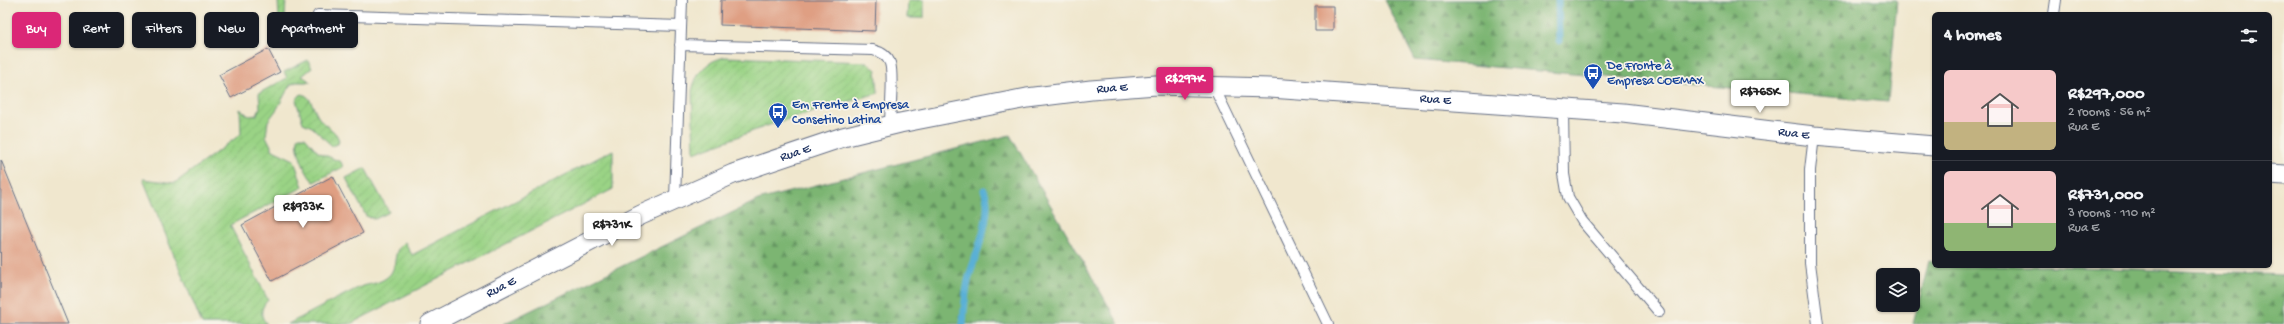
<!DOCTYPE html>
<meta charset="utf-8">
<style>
:root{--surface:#171b24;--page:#242831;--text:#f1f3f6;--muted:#9ea1a6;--line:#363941;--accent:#db2777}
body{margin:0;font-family:"Gochi Hand",sans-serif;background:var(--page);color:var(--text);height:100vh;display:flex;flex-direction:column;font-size:15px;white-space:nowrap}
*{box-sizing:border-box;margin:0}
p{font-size:13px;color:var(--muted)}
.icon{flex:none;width:22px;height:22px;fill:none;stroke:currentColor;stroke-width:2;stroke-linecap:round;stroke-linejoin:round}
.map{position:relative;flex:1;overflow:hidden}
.details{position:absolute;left:1932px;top:12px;width:340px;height:256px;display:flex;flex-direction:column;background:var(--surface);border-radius:6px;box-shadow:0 1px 3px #0004}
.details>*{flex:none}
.guide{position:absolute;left:12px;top:12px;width:380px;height:36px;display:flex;gap:8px}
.tools{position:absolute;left:1876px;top:268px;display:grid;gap:8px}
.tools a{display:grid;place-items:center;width:44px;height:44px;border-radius:6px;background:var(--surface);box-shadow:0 1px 3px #0004;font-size:20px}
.price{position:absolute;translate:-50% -34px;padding:0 9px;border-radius:4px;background:#fff;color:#222;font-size:13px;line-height:26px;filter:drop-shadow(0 1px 2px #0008)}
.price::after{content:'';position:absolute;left:50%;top:24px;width:12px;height:9px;margin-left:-6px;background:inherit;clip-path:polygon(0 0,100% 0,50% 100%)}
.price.active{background:var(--accent);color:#fff}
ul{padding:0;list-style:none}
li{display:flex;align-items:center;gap:12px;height:100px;padding:0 12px}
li+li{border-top:1px solid var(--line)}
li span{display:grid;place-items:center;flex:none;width:112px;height:80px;border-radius:6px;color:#555}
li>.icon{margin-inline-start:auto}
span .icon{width:48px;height:48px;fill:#fffc;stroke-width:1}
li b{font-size:17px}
h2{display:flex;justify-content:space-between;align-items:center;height:48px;padding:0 12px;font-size:17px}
.pill{padding:0 14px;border-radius:6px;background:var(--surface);box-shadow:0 1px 3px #0004;font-size:14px;line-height:36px}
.pill.active{background:var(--accent);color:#fff}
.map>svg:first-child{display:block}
.forest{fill:url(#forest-firs);stroke:#4b7268}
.garden{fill:url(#garden-furrows);stroke:#5a8172}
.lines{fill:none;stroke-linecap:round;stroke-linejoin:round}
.stream{stroke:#5ab0d6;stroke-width:7}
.building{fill:#df9f83}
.service-casing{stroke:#666f85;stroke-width:12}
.minor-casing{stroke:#666f85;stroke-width:21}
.service{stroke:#fff;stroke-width:10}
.minor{stroke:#fff;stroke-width:19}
.labels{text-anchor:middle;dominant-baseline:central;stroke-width:3.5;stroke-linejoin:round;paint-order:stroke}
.transit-label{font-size:13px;fill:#164399;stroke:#f7f3e8;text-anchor:start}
.street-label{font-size:13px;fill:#1b2f5e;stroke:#f7f3e8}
</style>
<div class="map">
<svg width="2284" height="324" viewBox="0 0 2284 324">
<defs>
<pattern id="forest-firs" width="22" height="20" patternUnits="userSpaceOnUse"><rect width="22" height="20" fill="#7bb572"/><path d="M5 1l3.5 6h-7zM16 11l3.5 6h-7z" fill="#649461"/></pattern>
<pattern id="garden-furrows" width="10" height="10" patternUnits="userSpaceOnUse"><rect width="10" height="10" fill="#9ad385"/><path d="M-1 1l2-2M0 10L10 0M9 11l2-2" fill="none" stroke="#84b575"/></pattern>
</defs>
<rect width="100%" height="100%" fill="#f7f3e8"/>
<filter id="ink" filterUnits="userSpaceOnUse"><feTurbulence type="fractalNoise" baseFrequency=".025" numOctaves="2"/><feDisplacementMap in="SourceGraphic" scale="8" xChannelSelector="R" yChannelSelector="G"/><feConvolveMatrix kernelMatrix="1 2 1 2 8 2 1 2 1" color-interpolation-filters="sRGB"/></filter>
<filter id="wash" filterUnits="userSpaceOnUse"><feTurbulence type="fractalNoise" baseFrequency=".012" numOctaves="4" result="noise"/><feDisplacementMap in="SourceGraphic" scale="16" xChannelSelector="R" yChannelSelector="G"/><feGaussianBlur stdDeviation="0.9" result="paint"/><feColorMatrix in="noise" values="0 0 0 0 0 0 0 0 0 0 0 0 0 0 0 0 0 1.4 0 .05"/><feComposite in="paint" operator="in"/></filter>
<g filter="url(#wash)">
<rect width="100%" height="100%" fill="#f0e7ce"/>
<path class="forest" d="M1385 0H1897L1888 102 1415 60Z
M1010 135 1119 324H503L758 200Z
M1929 261H1934V266H2054L2284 275V324H1913Z"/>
<path class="garden" d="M278 0H286L285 17 298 41 291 45 279 20Z
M908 0H924V18H907Z
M725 57 867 62 876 70 878 93 772 124 694 153 692 91C696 72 707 61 725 57Z
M308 60 312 68 302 76 311 82H296L290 85 277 109 268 121 266 136 273 150 294 160 303 187 230 225 268 300C261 307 259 316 267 324H202L143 179 175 183 241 134 240 109 249 116 257 115 260 107 259 93 287 78 284 72Z
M301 94C312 95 313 110 319 118 325 127 337 130 339 141L338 144 332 146 312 127 303 123 296 100Z
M299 137H305L318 152 341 162 343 167 314 182C306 176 293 145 299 137Z
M613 150V189L350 324H288C312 312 335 299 360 287 368 284 378 284 386 278 400 269 390 250 405 242L412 255Z
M365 168 389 212 375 219 366 216 346 178Z"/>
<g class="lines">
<path class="stream" d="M1558 0 1559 41
M963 324C964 310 965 295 968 281 974 257 995 213 984 190"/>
</g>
<g id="blocks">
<path class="building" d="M721 0H876L875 31 720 25Z
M1315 6H1333V31H1315Z
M268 49 280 72 231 98 219 75Z
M1 160 68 324H0Z
M333 176 363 233 272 281 242 225Z"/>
</g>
</g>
<g filter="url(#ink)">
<use href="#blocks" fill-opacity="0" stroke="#666f85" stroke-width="1"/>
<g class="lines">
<defs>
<path id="service" d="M2054 14 2056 0
M318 15 681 26
M680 45 873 50C881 52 887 55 890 63 894 75 890 110 890 125
M1213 85 1328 324
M1563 109 1564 174 1568 197 1582 221 1659 312
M1814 136 1810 170V263L1818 324
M675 199 682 0"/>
<g id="minor">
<path d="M2270 174 2284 175"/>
<path id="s1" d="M430 324 641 215 733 174 843 137 900 123 1027 98 1091 90 1156 85 1270 88 1623 113 1814 136 1934 146"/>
</g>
</defs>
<use href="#service" class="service-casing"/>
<use href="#minor" class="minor-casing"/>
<use href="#service" class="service"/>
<use href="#minor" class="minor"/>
</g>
</g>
<defs>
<symbol id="bus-pin" viewBox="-11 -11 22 30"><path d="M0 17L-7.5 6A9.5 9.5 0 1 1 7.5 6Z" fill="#1a4fb4" stroke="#f7f3e8"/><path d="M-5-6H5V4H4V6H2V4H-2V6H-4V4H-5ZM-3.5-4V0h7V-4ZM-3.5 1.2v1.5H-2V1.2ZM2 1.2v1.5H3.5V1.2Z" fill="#fff"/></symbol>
</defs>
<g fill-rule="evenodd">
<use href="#bus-pin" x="1582" y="62" width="22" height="30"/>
<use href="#bus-pin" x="767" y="101" width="22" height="30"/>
</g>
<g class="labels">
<g class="transit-label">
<text x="1607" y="66">De Fronte à<tspan x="1607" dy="15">Empresa COEMAX</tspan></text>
<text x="792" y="105">Em Frente à Empresa<tspan x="792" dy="15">Consetino Latina</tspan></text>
</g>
<g class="street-label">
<text stroke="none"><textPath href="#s1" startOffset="728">Rua E</textPath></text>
<text stroke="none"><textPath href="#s1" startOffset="1052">Rua E</textPath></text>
<text stroke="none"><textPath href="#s1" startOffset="1412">Rua E</textPath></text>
<text stroke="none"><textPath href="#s1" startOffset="404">Rua E</textPath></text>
<text stroke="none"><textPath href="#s1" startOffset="80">Rua E</textPath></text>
</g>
</g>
</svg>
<div class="tools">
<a><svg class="icon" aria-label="layers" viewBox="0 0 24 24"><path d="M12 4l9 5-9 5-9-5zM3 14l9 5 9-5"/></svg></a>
</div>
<b class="price active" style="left:1185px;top:101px">R$297K</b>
<b class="price" style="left:1760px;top:114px">R$765K</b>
<b class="price" style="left:303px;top:229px">R$933K</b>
<b class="price" style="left:612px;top:247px">R$731K</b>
<div class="guide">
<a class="pill active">Buy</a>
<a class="pill">Rent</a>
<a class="pill">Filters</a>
<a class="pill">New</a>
<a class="pill">Apartment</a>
</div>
<section class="details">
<h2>4 homes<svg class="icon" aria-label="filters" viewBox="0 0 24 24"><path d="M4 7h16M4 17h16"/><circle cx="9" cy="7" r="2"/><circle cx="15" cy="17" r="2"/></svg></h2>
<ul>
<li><span style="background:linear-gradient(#f6c9c9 65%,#c2b280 0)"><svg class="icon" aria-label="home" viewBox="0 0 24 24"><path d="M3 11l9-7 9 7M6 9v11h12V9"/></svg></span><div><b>R$297,000</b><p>2 rooms · 56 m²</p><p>Rua E</p></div></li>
<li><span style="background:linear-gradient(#f6c9c9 65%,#8fb573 0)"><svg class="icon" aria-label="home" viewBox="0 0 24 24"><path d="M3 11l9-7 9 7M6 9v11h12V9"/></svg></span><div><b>R$731,000</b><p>3 rooms · 110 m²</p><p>Rua E</p></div></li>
</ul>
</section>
</div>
